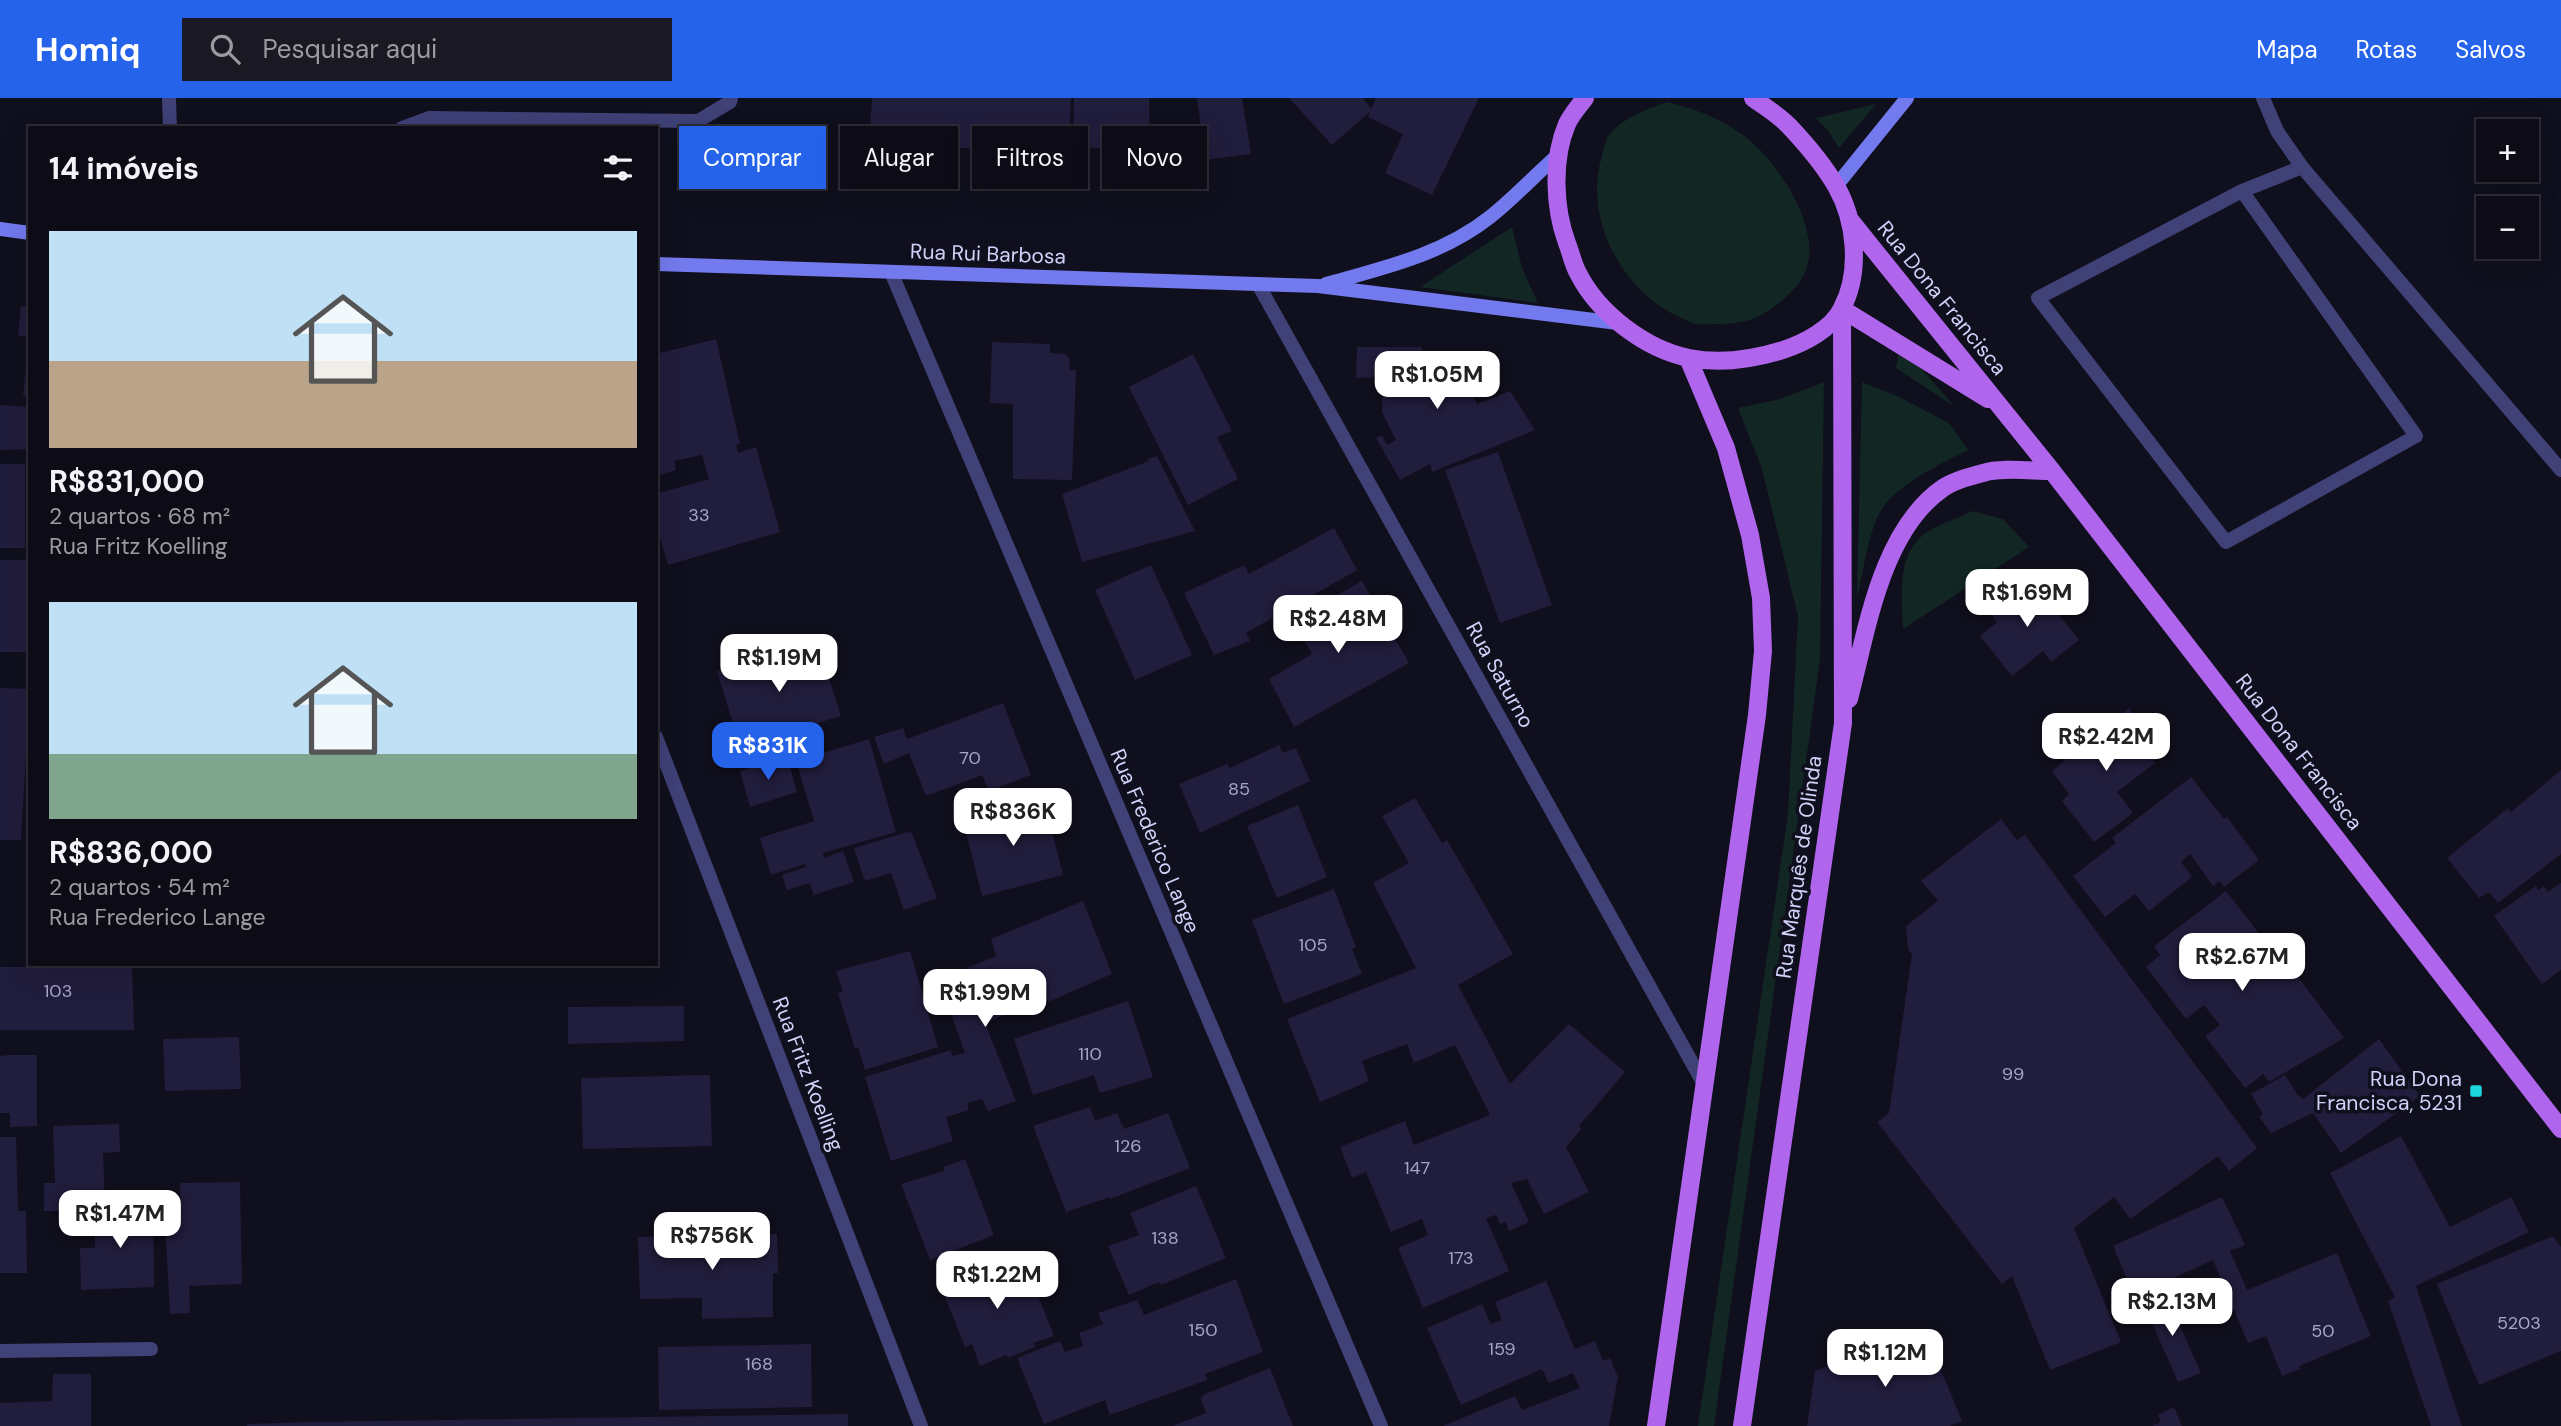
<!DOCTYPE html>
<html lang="pt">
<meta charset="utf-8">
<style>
:root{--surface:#0c0b16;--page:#1a1923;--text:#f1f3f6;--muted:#9a9ba1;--line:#2c2b35;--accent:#2563eb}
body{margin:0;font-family:"DM Sans",sans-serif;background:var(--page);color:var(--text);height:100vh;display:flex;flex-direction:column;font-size:26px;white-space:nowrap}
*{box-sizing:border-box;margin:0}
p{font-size:23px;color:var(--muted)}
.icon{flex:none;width:38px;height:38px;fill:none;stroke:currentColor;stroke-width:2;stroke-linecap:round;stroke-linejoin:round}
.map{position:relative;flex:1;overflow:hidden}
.details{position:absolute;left:28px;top:28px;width:630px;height:840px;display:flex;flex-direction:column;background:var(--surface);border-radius:0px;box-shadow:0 7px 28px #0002,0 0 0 2px var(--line)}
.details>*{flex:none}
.banner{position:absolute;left:679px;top:28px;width:665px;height:63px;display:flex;gap:14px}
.controls{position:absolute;left:2476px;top:21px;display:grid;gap:14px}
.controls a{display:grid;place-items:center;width:63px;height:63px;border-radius:0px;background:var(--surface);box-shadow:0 7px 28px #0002,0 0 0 2px var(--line);font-size:35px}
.price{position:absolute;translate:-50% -60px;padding:0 16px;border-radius:14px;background:#fff;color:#222;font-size:23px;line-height:46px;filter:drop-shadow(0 2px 4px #0008)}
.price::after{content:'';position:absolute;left:50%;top:42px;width:21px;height:16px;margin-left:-10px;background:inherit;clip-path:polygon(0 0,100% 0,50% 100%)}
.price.current{background:var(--accent);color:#fff}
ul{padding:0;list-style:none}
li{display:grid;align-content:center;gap:14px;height:371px;padding:0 21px}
li span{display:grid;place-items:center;height:217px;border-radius:0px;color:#555}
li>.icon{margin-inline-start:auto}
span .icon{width:126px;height:126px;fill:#fffc;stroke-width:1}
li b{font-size:30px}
h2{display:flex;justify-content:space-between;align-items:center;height:84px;padding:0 21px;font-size:30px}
.pill{padding:0 24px;border-radius:0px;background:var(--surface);box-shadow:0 7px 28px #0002,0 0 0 2px var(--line);font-size:24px;line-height:63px}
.pill.current{background:var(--accent);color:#fff}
header{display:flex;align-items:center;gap:42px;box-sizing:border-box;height:98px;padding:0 35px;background:var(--accent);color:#fff}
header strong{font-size:33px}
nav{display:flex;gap:38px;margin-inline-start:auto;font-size:24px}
.search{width:490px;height:63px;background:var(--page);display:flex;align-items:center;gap:18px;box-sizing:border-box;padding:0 24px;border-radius:0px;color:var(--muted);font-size:26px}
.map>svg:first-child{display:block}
.green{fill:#122724}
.building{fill:#211d3c}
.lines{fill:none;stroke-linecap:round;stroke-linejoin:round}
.service{stroke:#3f4177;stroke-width:14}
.minor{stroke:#3f4177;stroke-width:14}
.secondary{stroke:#737aee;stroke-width:14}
.primary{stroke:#af65ec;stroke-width:18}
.poi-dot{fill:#1bd7db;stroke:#100f1d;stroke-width:2.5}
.labels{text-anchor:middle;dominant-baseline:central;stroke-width:7;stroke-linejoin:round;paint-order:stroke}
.number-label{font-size:18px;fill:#a6a4ca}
.street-label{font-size:21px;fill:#d2d1f9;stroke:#100f1d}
.poi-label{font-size:21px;fill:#d2d1f9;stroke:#100f1d;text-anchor:end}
</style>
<header>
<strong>Homiq</strong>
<div class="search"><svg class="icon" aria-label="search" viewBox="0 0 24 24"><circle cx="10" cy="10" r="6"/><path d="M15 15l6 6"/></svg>Pesquisar aqui</div>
<nav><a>Mapa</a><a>Rotas</a><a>Salvos</a></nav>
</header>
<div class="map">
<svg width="2561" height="1328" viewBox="0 0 2561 1328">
<rect width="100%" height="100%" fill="#100f1d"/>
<path class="green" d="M1667 4C1692 10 1718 19 1740 35 1774 58 1814 118 1809 161 1806 182 1789 198 1772 210 1756 223 1737 226 1718 226 1711 226 1703 227 1696 226 1690 225 1683 220 1677 218 1621 191 1583 119 1602 58 1604 52 1605 43 1608 38 1622 20 1647 11 1667 4Z
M1876 6 1839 50 1829 34 1816 20Z
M1512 129 1522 170 1538 205 1420 189Z
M1900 246 1955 309 1896 270Z
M1824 284 1820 561 1714 1328H1698L1788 716 1798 518 1762 371 1738 310 1781 301Z
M1862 284 1899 299 1949 325 1968 352C1939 367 1890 389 1877 420 1867 443 1863 475 1857 500Z
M1972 413 2003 421 2029 449 1903 531C1902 500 1896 460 1923 437 1934 428 1959 420 1972 413Z"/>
<path class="building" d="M872 0H1071L1069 49H1058V51L995 47V51L869 47Z
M1074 0H1149L1150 50H1073Z
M1197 0H1242L1251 56 1205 62Z
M1289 0H1363L1372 12 1332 47Z
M1376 0H1479L1432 97 1385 75 1403 36 1368 19Z
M21 208H30V239L18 238Z
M716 241 740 346 736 347 738 355 756 349 780 434 668 467 656 425V396L709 381 702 357 674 363 676 372 656 378V256Z
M992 244 1050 246V255L1066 256 1070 262 1069 272H1076L1072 382 1013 381V306L990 305Z
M28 248H30V298H23Z
M1357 249H1422V263L1425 268H1473L1472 294 1477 306 1510 293 1535 332 1432 374 1430 366 1400 382 1376 340 1382 337 1387 347 1396 342 1382 314 1383 292H1395V279L1356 280Z
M1193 256 1232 333 1217 339 1238 381 1188 407 1129 289Z
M0 307 30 309V351L0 352Z
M1498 354 1552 507 1500 525 1445 372Z
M1157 358 1195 433 1082 464 1062 396 1149 363 1148 361Z
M0 366H25V450H0Z
M1334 430 1357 472 1246 535 1250 543 1214 557 1184 495 1244 467 1249 476Z
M0 462H29L30 554H0Z
M1151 467 1192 557 1135 582 1095 492Z
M2029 480 2079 542 2051 564 2043 553 2012 578 1980 538 1997 524 1988 512Z
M1362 483 1409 565 1294 629 1269 581 1312 556 1293 522Z
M817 542 841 618 740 649 717 573Z
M0 590 30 591V656H26L21 742H0Z
M1003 605 1031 677 989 693 982 677 926 698 909 655 884 666 874 639 903 630 907 641Z
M2129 610 2164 655 2153 663 2155 665 2117 694 2133 715 2094 744 2062 703 2069 696 2052 673Z
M869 641 896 734 823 755 824 760 843 753 854 784 814 797 810 785 787 792 782 777 806 769 805 766 771 777 760 740 814 723 796 663Z
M1279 647 1283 655 1296 650 1310 683 1200 735 1179 686 1227 666 1230 670Z
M787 659 797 694 750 709 740 673Z
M2561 672V756L2498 805 2489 794 2479 800 2447 760 2508 710 2511 714Z
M2191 679 2224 721 2227 719 2259 762 2224 789 2220 783 2213 788 2190 756 2181 764 2192 779 2149 813 2135 796 2105 819 2073 778 2116 745 2112 740Z
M1415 700 1442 745 1447 742 1513 856 1458 887 1510 986 1569 926 1625 974 1579 1028 1581 1031 1566 1049 1589 1094 1544 1116 1527 1081 1511 1085 1529 1124 1509 1133 1506 1124 1500 1126 1496 1117 1486 1120 1509 1173 1423 1210 1398 1150 1428 1137 1422 1121 1391 1134 1366 1074 1352 1080 1340 1049 1405 1023 1414 1047 1490 1017 1455 947 1414 965 1407 946 1362 963 1369 983 1320 1004 1287 921 1416 870 1373 785 1409 765 1382 718Z
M1044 701 1063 777 982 798 963 722Z
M1298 707 1327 779 1277 800 1247 728Z
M2001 721 2017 742 2025 737 2257 1050 2229 1073 2218 1058 2130 1121 2114 1099 2074 1130 2121 1244 2050 1272 2012 1178 2002 1186 1877 1024 1889 1015 1912 856 1908 851 1906 828 1938 803 1921 783Z
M911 733 937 800 904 812 891 775 865 783 854 750Z
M2561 785V872L2542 886 2494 818 2536 788 2538 792 2544 788 2548 794Z
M1334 791 1356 849 1352 851 1362 876 1284 906 1252 822Z
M2226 793 2282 865 2285 862 2344 940 2269 984 2263 976 2245 990 2205 938 2220 927 2204 907 2186 921 2146 869 2160 857 2154 848Z
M1083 803 1112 876 1048 904 1047 900 985 925 1016 1003 988 1013 982 1001 967 1005 969 1012 946 1019 953 1043 891 1063 865 979 951 952 952 958 965 955 944 896 971 888 965 871 996 858 991 841Z
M910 853 938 949 865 972 858 949 855 951 838 895 843 894 836 873Z
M47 866H132L134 932H0V869H47Z
M1128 903 1153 979 1100 995 1094 977 1033 997 1014 941Z
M684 908V943L568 946V909Z
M239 939 241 991 165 993 163 941Z
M2379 941 2420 998 2341 1055 2313 1015 2271 1035 2259 1019 2263 1016 2251 996 2285 977 2297 996 2303 1001Z
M9 957H37V1028L10 1029V1015H0V958Z
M710 977 712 1048 583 1051 581 980Z
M1090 1009 1095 1023 1117 1015 1124 1031 1168 1015 1190 1070 1110 1101V1099L1066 1114 1033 1028Z
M119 1026 120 1054 103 1055 105 1106 79 1107V1113H44V1085H55L53 1028Z
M2401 1038 2450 1129 2511 1099 2529 1134 2416 1188 2462 1328H2431L2388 1203 2395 1199 2330 1075Z
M0 1039H16L18 1113H26L27 1175H0Z
M965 1061 994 1137 930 1162 901 1086 944 1073V1069Z
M240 1084 242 1186 189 1188 190 1215 170 1216 165 1124H181L180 1085Z
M1196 1088 1226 1160 1161 1187 1159 1184 1129 1197 1108 1148 1139 1137 1130 1115Z
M2222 1099 2245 1147 2230 1153 2247 1192 2337 1155 2371 1238 2299 1268 2300 1271 2282 1278 2266 1238 2248 1245 2213 1162 2134 1198 2113 1148Z
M153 1109 154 1189 81 1192 80 1150H95V1110Z
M777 1136 778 1175H773V1219L702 1221V1200L640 1201 638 1139Z
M2553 1138 2561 1149V1253L2479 1287 2437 1186Z
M999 1162 1002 1170 1024 1162 1054 1238 1033 1245 1035 1249 1008 1260 1006 1257 980 1268 972 1246 965 1249 940 1186Z
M1236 1181 1263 1254 1205 1276 1207 1282 1110 1317 1105 1302 1044 1326 1017 1260 1060 1243 1065 1254 1083 1248 1079 1235 1103 1226 1098 1215 1137 1202 1144 1217Z
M1546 1183 1575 1251 1595 1243 1603 1263 1610 1260 1618 1279 1609 1328H1443L1515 1298 1522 1312 1580 1290 1573 1275 1549 1285 1542 1271 1461 1307 1427 1230 1482 1206 1491 1226 1502 1222 1495 1204Z
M2166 1196 2201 1275 2178 1284 2143 1205Z
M1924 1231 1962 1323 1950 1328H1807L1815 1273Z
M811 1246 812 1309 659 1312 658 1249Z
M1270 1270 1293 1328H1172L1206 1315 1201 1301 1203 1297Z
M53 1276H91V1328H0V1305L52 1303Z
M2174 1309 2182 1328H2152L2161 1324 2158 1317Z
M848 1316V1328H247V1326L312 1324Z"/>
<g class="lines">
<path class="service" d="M169 0 170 30
M2263 0 2277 33 2302 69 2561 372
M402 30 429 20 698 23 730 4 731 0
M2242 93 2416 338 2226 444 2038 200 2242 93 2302 69"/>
<path class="minor" d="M891 174 1381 1328
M1258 186 1705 988
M656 639 921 1328
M0 1253 151 1251"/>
<path class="secondary" d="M1836 88 1907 0
M0 131 30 135
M656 166 1318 188 1618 225
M1326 186C1383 170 1442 157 1490 119 1514 100 1535 77 1558 57"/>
<path class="primary" d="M1585 0C1579 8 1571 17 1567 26 1552 61 1554 110 1567 145 1571 155 1573 166 1578 175 1598 215 1645 251 1689 260 1719 266 1754 261 1783 252 1804 245 1832 231 1842 210 1861 174 1856 123 1836 88 1825 69 1805 45 1790 29 1780 18 1765 9 1753 0
M1850 122 2052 373 2561 1031
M1842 211 1988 301
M1849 601C1867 532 1881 433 1943 390 1953 383 1971 378 1983 375 2001 369 2032 373 2052 373
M1656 1328 1757 617 1763 553 1761 500 1750 437 1726 350 1688 260
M1742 1328 1843 625 1842 211"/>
</g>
<rect class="poi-dot" x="2469" y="986" width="14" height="14" rx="3.5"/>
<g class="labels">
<g class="number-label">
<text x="699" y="417">33</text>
<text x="970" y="660">70</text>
<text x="1239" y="691">85</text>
<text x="1313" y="847">105</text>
<text x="58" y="893">103</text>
<text x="1090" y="956">110</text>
<text x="2013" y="976">99</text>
<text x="1128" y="1048">126</text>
<text x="1417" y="1070">147</text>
<text x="1165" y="1140">138</text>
<text x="1461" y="1160">173</text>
<text x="2519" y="1225">5203</text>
<text x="1203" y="1232">150</text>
<text x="2323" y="1233">50</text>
<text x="1502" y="1251">159</text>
<text x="759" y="1266">168</text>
</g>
<g class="street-label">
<text transform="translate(988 156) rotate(2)">Rua Rui Barbosa</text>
<text transform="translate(1942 200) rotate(51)">Rua Dona Francisca</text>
<text transform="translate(1500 577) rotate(61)">Rua Saturno</text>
<text transform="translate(2299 654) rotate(52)">Rua Dona Francisca</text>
<text transform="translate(1155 743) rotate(67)">Rua Frederico Lange</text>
<text transform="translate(1799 769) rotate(-82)">Rua Marquês de Olinda</text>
<text transform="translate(808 976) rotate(69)">Rua Fritz Koelling</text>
</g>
<g class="poi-label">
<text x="2462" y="981">Rua Dona<tspan x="2462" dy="24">Francisca, 5231</tspan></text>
</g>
</g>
</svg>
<div class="controls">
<a>+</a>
<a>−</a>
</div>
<b class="price" style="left:1437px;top:313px">R$1.05M</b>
<b class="price" style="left:2027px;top:531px">R$1.69M</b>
<b class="price" style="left:1338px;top:557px">R$2.48M</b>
<b class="price" style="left:779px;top:596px">R$1.19M</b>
<b class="price" style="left:2106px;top:675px">R$2.42M</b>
<b class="price current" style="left:768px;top:684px">R$831K</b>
<b class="price" style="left:1013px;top:750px">R$836K</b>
<b class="price" style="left:2242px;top:895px">R$2.67M</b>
<b class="price" style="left:985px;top:931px">R$1.99M</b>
<b class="price" style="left:120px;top:1152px">R$1.47M</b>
<b class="price" style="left:712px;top:1174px">R$756K</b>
<b class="price" style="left:997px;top:1213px">R$1.22M</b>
<b class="price" style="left:2172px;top:1240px">R$2.13M</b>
<b class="price" style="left:1885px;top:1291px">R$1.12M</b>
<div class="banner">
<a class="pill current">Comprar</a>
<a class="pill">Alugar</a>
<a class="pill">Filtros</a>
<a class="pill">Novo</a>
</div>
<section class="details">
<h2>14 imóveis<svg class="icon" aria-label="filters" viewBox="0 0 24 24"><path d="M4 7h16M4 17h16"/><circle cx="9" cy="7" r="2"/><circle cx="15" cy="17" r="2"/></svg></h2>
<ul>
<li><span style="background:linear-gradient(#bfe0f5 60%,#b9a48a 0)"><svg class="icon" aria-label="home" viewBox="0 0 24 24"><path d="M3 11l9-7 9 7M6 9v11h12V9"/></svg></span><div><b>R$831,000</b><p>2 quartos · 68 m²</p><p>Rua Fritz Koelling</p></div></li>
<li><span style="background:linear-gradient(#bfe0f5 70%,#7fa58c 0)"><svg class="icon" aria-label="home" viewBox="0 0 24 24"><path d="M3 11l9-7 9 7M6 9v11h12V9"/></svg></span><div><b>R$836,000</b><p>2 quartos · 54 m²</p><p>Rua Frederico Lange</p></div></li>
</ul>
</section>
</div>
